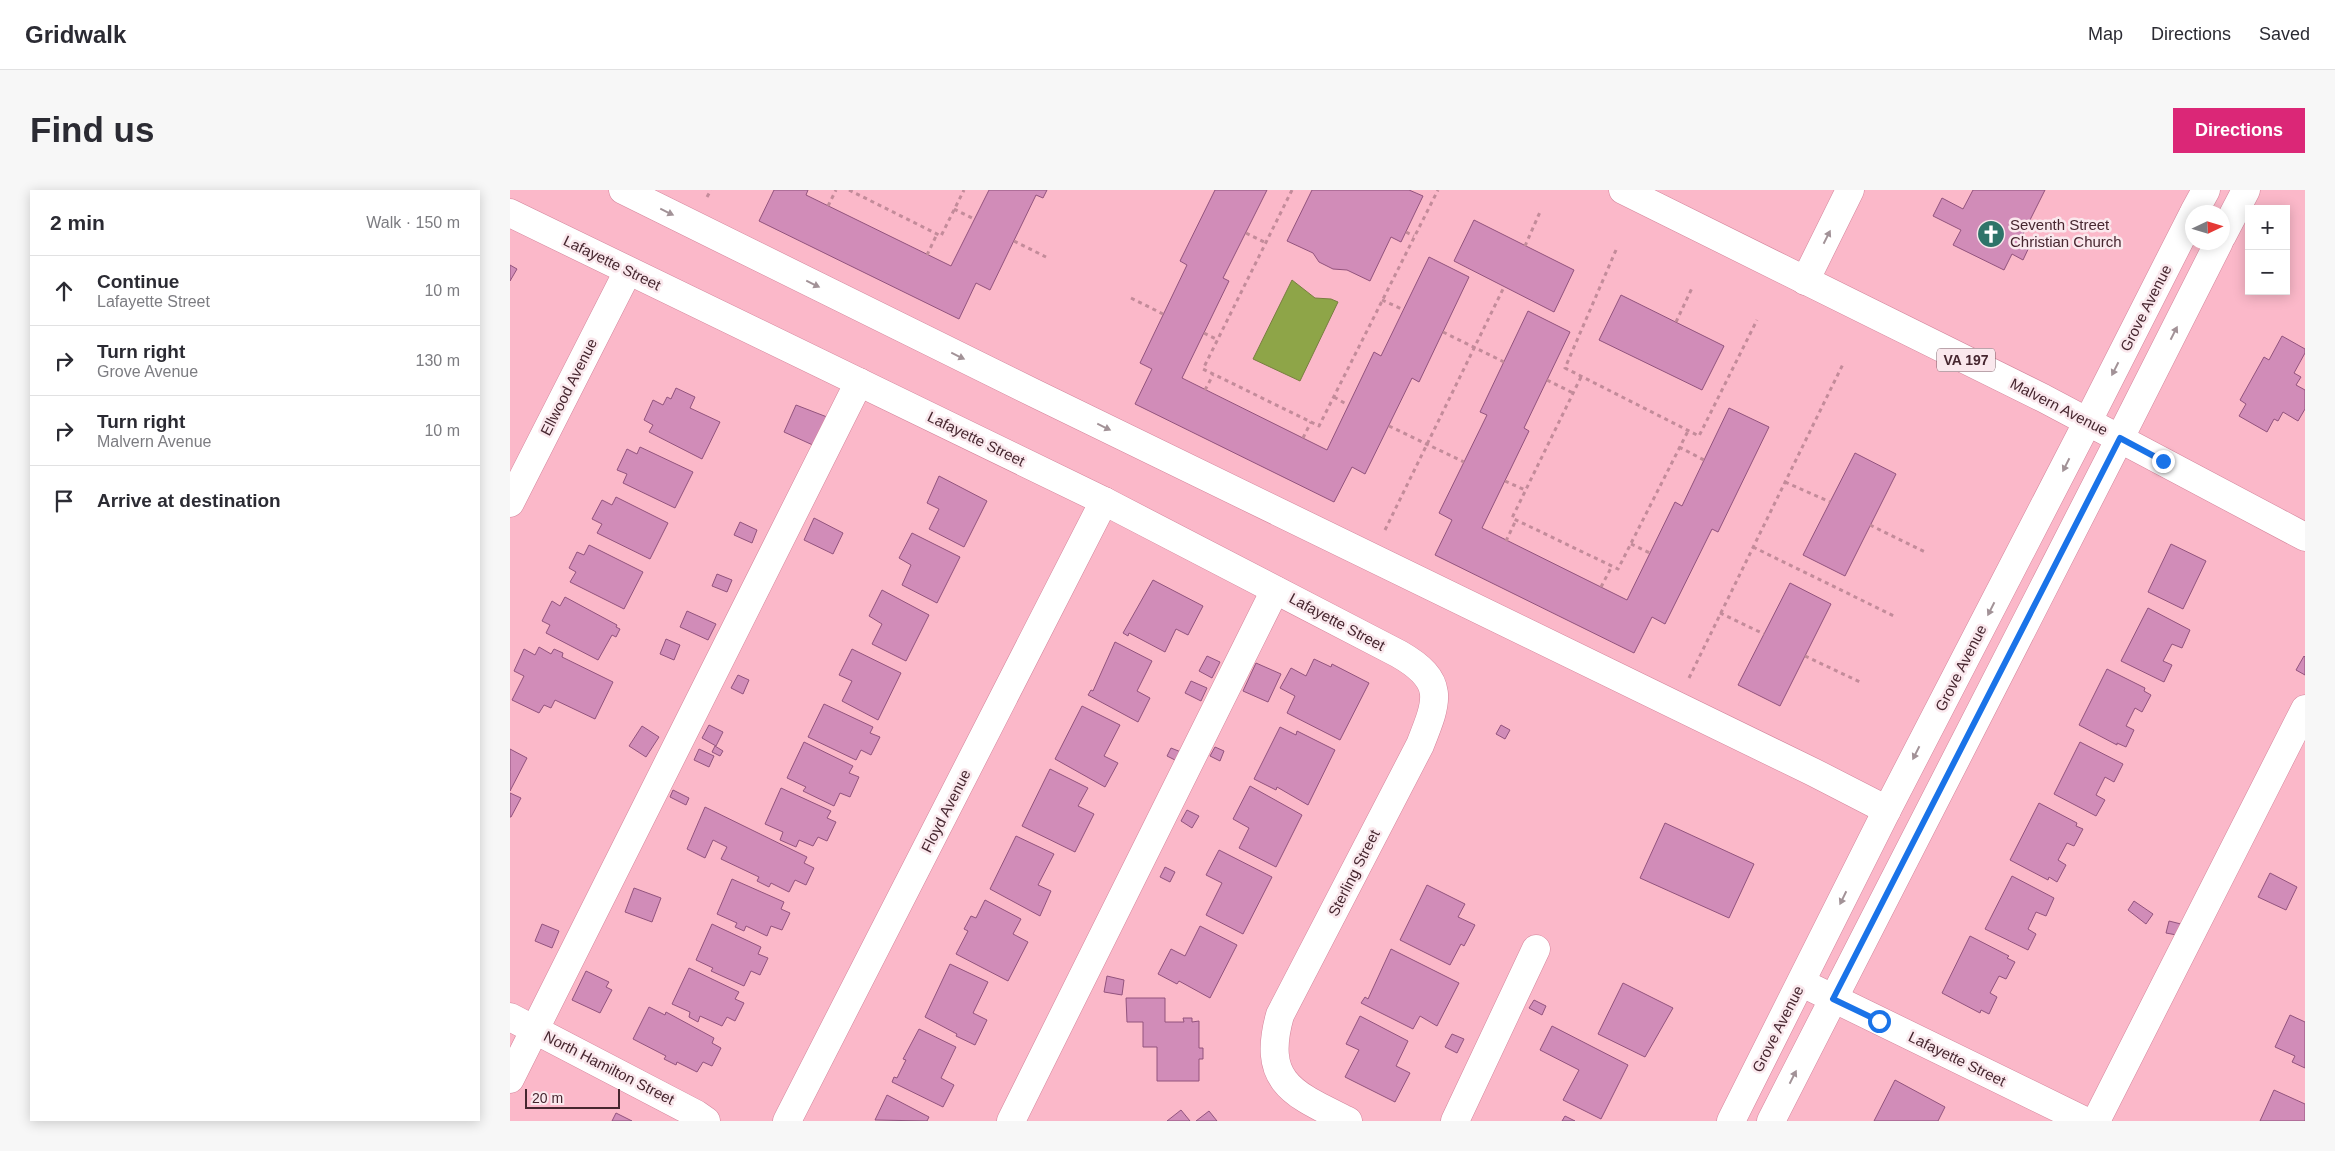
<!DOCTYPE html>
<meta charset="utf-8">
<style>
body{margin:0;font-family:Helvetica,sans-serif;background:#f7f7f7;color:#2b2b33}
.controls{position:absolute;right:15px;top:15px;display:grid;overflow:hidden;border-radius:0px;box-shadow:0 2px 12px #0003}
.controls button{width:45px;height:45px;display:grid;place-items:center;padding:0;border:0;border-bottom:1px solid #e1e1e2;background:#fff;color:#2b2b33;font:25px sans-serif}
.compass{position:absolute;left:1675px;top:15px;width:45px;height:45px;border-radius:50%;background:#fff;box-shadow:0 2px 12px #0003;rotate:86deg}
.scale{position:absolute;left:15px;bottom:12px;width:95px;box-sizing:border-box;padding-left:5px;border:2px solid #46262f;border-top:0;font-size:14px;line-height:18px;white-space:nowrap;color:#46262f;-webkit-text-stroke:4px #fae8ed;paint-order:stroke}
.stop{position:absolute;width:15px;height:15px;margin:-11px;border:4px solid #1a73e8;border-radius:50%;background:#fff}
.stop.end{background:#1a73e8;border-color:#fff;box-shadow:0 1px 5px #0008}
.list{margin:0;padding:0;list-style:none}
h2{display:flex;justify-content:space-between;align-items:center;height:65px;margin:0;padding:0 20px;font-size:21px}
h2 small{font-size:16px;font-weight:400;color:#7c7c81}
.list li{display:grid;grid-template-columns:32px 1fr auto;gap:15px;align-items:center;box-sizing:border-box;height:70px;padding:0 20px;border-top:1px solid #e1e1e2}
.list b{display:block;font-size:19px;white-space:nowrap}
.list p{margin:0;font-size:16px;white-space:nowrap;color:#7c7c81}
.list em{font-size:16px;font-style:normal;color:#7c7c81}
.icon{flex:none;width:28px;height:28px;fill:none;stroke:currentColor;stroke-width:2;stroke-linecap:round;stroke-linejoin:round}
.map{position:relative;flex:none;width:1795px;height:931px;overflow:hidden;border-radius:0px}
header{display:flex;align-items:center;gap:30px;box-sizing:border-box;height:70px;padding:0 25px;background:#fff;border-bottom:1px solid #e1e1e2}
header strong{font-size:24px}
nav{display:flex;gap:28px;margin-inline-start:auto;font-size:18px}
.intro{display:flex;align-items:center;justify-content:space-between;box-sizing:border-box;height:120px;padding:0 30px}
h1{margin:0;font-size:35px}
.button{padding:12px 22px;border-radius:0px;background:#db2777;color:#fff;font-size:18px;font-weight:700}
main{display:flex;gap:30px;padding:0 30px}
aside{flex:1;background:#fff;border-radius:0px;box-shadow:0 2px 12px #0003}
.map>svg:first-child{display:block}
.water{fill:#8ea548;stroke:#787f40}
.building{fill:#d18cb8;stroke:#92537d}
.lines{fill:none;stroke-linecap:round;stroke-linejoin:round}
.minor-casing{stroke:#d3849b;stroke-width:29}
.major-casing{stroke:#d3849b;stroke-width:29}
.path{stroke:#c38b9a;stroke-width:3;stroke-dasharray:4 4;stroke-linecap:butt}
.minor{stroke:#fff;stroke-width:28}
.major{stroke:#fff;stroke-width:28}
.oneway{fill:#a29297}
.route{stroke:#1a73e8;stroke-width:6}
.labels{text-anchor:middle;stroke-width:5;stroke-linejoin:round;paint-order:stroke}
.shield{fill:#fae8ed;stroke:#7c6068;stroke-width:1}
.shield-label{font-size:14px;font-weight:bold;fill:#46262f}
.poi-label{font-size:15px;fill:#46262f;stroke:#fae8ed;text-anchor:start}
.street-label{font-size:15px;fill:#46262f;stroke:#fae8ed}
</style>
<header>
<strong>Gridwalk</strong>
<nav><a>Map</a><a>Directions</a><a>Saved</a></nav>
</header>
<div class="intro"><h1>Find us</h1><a class="button">Directions</a></div>
<main>
<aside>
<h2>2 min<small>Walk · 150 m</small></h2>
<ul class="list">
<li><svg class="icon" aria-label="ahead" viewBox="0 0 24 24"><path d="M12 20V5M6 11l6-6 6 6"/></svg><div><b>Continue</b><p>Lafayette Street</p></div><em>10 m</em></li>
<li><svg class="icon" aria-label="right" viewBox="0 0 24 24"><path d="M7 20v-9h11M14 6l5 5-5 5"/></svg><div><b>Turn right</b><p>Grove Avenue</p></div><em>130 m</em></li>
<li><svg class="icon" aria-label="right" viewBox="0 0 24 24"><path d="M7 20v-9h11M14 6l5 5-5 5"/></svg><div><b>Turn right</b><p>Malvern Avenue</p></div><em>10 m</em></li>
<li><svg class="icon" aria-label="arrive" viewBox="0 0 24 24"><path d="M6 21V4h12l-3 4 3 4H6"/></svg><div><b>Arrive at destination</b></div></li>
</ul>
</aside>
<div class="map">
<svg width="1795" height="931" viewBox="0 0 1795 931">
<rect width="100%" height="100%" fill="#fbb8c9"/>
<polygon class="water" points="782,90 805,108 821,109 828,112 790,191 743,169"/>
<g class="building">
<polygon points="264,0 298,0 296,5 441,76 479,0 537,0 533,8 526,5 480,100 466,93 449,129 249,31"/>
<polygon points="705,0 757,0 713,88 719,91 672,188 817,260 864,162 871,166 919,67 959,87 909,192 902,188 855,284 842,277 824,312 625,214 642,179 630,173 677,75 670,71"/>
<polygon points="802,0 899,0 913,6 891,52 881,47 860,91 837,80 823,79 809,72 803,63 777,51"/>
<polygon points="1463,0 1535,0 1511,48 1521,53 1513,70 1502,64 1494,80 1443,55 1451,40 1423,26 1432,8 1453,19"/>
<polygon points="964,30 1064,80 1044,122 944,71"/>
<polygon points="0,75 7,79 0,91"/>
<polygon points="1111,105 1214,156 1192,200 1089,150"/>
<polygon points="1018,121 1060,142 1014,238 1019,241 972,338 1117,410 1165,312 1172,316 1219,218 1259,237 1208,342 1202,339 1155,434 1142,427 1124,463 925,365 942,330 929,323 977,225 970,222"/>
<polygon points="1772,146 1795,159 1795,163 1784,183 1791,187 1786,195 1795,200 1795,219 1788,231 1773,222 1768,231 1764,229 1757,242 1729,226 1736,214 1730,210 1754,167 1759,170"/>
<polygon points="166,198 185,207 180,218 210,232 192,269 139,242 143,235 134,230 143,210 153,215 157,207 161,209"/>
<polygon points="286,215 317,227 305,256 274,242"/>
<polygon points="130,257 183,282 165,318 113,293 117,284 107,280 117,259 127,264"/>
<polygon points="1345,263 1386,284 1335,386 1293,365"/>
<polygon points="429,286 477,311 454,357 419,339 429,319 417,313"/>
<polygon points="106,307 158,333 140,369 87,343 92,334 82,329 92,310 102,315"/>
<polygon points="304,328 333,343 323,364 294,350"/>
<polygon points="230,332 247,340 242,353 224,345"/>
<polygon points="402,343 450,367 427,413 392,395 401,375 389,368"/>
<polygon points="1661,354 1696,371 1673,419 1638,402"/>
<polygon points="79,355 133,382 114,419 60,392 66,382 59,378 67,362 74,365"/>
<polygon points="207,384 222,390 217,402 202,396"/>
<polygon points="643,390 693,416 678,445 666,439 655,462 619,443 618,446 613,443"/>
<polygon points="1280,393 1321,414 1270,516 1228,495"/>
<polygon points="372,400 419,425 396,471 362,454 372,434 359,426"/>
<polygon points="55,407 107,435 106,437 110,439 106,447 102,445 88,470 36,443 40,435 32,431 42,411 50,416"/>
<polygon points="1638,418 1680,440 1672,458 1662,454 1653,471 1662,475 1654,492 1611,471"/>
<polygon points="177,421 206,434 198,450 170,437"/>
<polygon points="156,449 170,455 164,470 150,464"/>
<polygon points="605,452 642,471 627,501 640,508 628,532 578,505 581,500 583,501"/>
<polygon points="29,457 41,464 44,459 53,463 52,467 103,492 85,529 45,510 41,518 34,515 29,523 2,510 14,486 4,481 14,459 25,465"/>
<polygon points="342,459 391,483 368,530 332,511 342,491 329,485"/>
<polygon points="697,466 710,472 702,488 689,481"/>
<polygon points="1794,466 1795,467 1795,485 1786,480"/>
<polygon points="804,469 821,477 822,474 859,493 830,550 777,523 785,506 770,498 781,478 796,486"/>
<polygon points="746,473 771,484 758,512 733,501"/>
<polygon points="1597,479 1635,498 1634,501 1641,505 1632,522 1625,518 1616,536 1624,540 1616,557 1607,553 1607,555 1569,535"/>
<polygon points="228,485 239,490 233,504 221,498"/>
<polygon points="681,491 697,498 691,511 675,503"/>
<polygon points="314,514 363,537 360,543 370,547 361,565 351,560 346,570 298,547"/>
<polygon points="572,516 610,535 594,566 608,573 595,597 545,569"/>
<polygon points="199,535 213,542 206,556 192,548"/>
<polygon points="991,535 1000,540 995,549 986,544"/>
<polygon points="132,536 149,547 136,567 119,556"/>
<polygon points="770,537 786,545 787,541 825,560 798,615 767,597 766,600 744,589"/>
<polygon points="294,552 343,576 339,583 349,587 340,607 330,603 324,616 293,601 296,597 277,588"/>
<polygon points="1570,552 1613,574 1604,592 1595,587 1586,605 1595,610 1586,626 1544,604"/>
<polygon points="205,556 213,561 210,566 202,562"/>
<polygon points="705,557 714,561 710,571 700,566"/>
<polygon points="661,558 671,562 667,571 657,566"/>
<polygon points="0,559 17,568 0,601"/>
<polygon points="189,559 204,566 199,577 184,570"/>
<polygon points="540,579 578,598 568,616 584,624 565,662 512,636"/>
<polygon points="740,596 792,625 766,677 729,658 739,638 723,629"/>
<polygon points="271,598 321,621 317,628 326,632 317,651 308,647 303,656 289,650 286,657 270,650 273,642 255,634"/>
<polygon points="163,600 179,608 176,615 160,607"/>
<polygon points="0,603 11,608 1,627 0,627"/>
<polygon points="1529,613 1567,633 1566,636 1573,639 1564,656 1557,653 1548,670 1556,675 1547,692 1539,687 1538,690 1500,670"/>
<polygon points="195,617 297,667 294,673 304,678 296,695 285,690 279,702 261,693 259,697 247,691 249,687 211,669 217,657 203,650 195,668 177,659"/>
<polygon points="677,620 689,626 682,638 671,631"/>
<polygon points="1155,633 1244,674 1219,728 1130,688"/>
<polygon points="506,646 544,664 528,695 541,701 530,726 480,699"/>
<polygon points="709,660 762,687 733,744 696,725 712,693 696,685"/>
<polygon points="655,677 665,682 660,692 650,687"/>
<polygon points="1760,683 1787,697 1776,720 1748,707"/>
<polygon points="1502,686 1544,708 1536,726 1526,722 1518,739 1526,744 1518,760 1475,739"/>
<polygon points="222,689 274,712 271,719 280,723 272,740 261,736 257,746 236,736 234,741 225,737 227,733 207,724"/>
<polygon points="917,695 955,714 948,727 965,735 954,756 951,754 940,775 890,750"/>
<polygon points="124,698 151,708 142,732 115,722"/>
<polygon points="475,710 511,729 503,744 518,752 498,791 446,764 458,741 454,739 461,726 466,728"/>
<polygon points="1624,711 1643,724 1636,734 1618,720"/>
<polygon points="1659,731 1675,735 1672,746 1656,743"/>
<polygon points="32,734 49,741 42,758 25,751"/>
<polygon points="202,734 251,757 248,764 258,768 250,785 241,781 234,796 201,781 203,778 186,770"/>
<polygon points="690,736 727,755 700,808 669,791 667,794 648,784 661,759 675,766"/>
<polygon points="1460,746 1499,766 1497,768 1505,772 1496,789 1489,786 1480,803 1487,807 1479,824 1471,820 1470,823 1432,803"/>
<polygon points="881,759 949,793 927,836 910,826 903,839 851,813 855,807 858,809"/>
<polygon points="440,774 478,792 463,823 477,830 465,855 446,846 447,844 415,827"/>
<polygon points="179,778 229,802 225,809 234,813 225,831 217,827 212,836 190,826 188,832 179,827 180,822 162,814"/>
<polygon points="76,781 99,792 96,797 102,800 90,823 62,810"/>
<polygon points="597,786 614,790 612,805 594,802"/>
<polygon points="1113,793 1163,818 1135,867 1088,844"/>
<polygon points="616,808 655,808 655,832 674,832 673,828 682,828 682,832 689,831 689,858 693,858 693,869 689,869 689,891 647,891 647,857 633,857 633,832 617,832"/>
<polygon points="1024,810 1036,816 1032,825 1019,818"/>
<polygon points="139,817 155,825 156,822 204,848 202,853 211,858 202,876 193,872 187,882 167,872 166,875 154,869 156,866 123,849"/>
<polygon points="1780,825 1795,832 1795,878 1782,872 1785,866 1765,857"/>
<polygon points="850,826 898,851 886,876 900,883 885,912 835,887 849,860 836,854"/>
<polygon points="1042,836 1118,875 1091,929 1053,910 1069,880 1030,860"/>
<polygon points="409,839 446,857 431,888 444,895 433,917 382,892 384,887 387,888 396,870 393,869"/>
<polygon points="942,844 954,849 947,863 935,857"/>
<polygon points="1385,890 1435,917 1428,931 1364,931"/>
<polygon points="1764,900 1795,914 1795,931 1750,931"/>
<polygon points="377,905 419,927 417,931 365,930"/>
<polygon points="671,920 680,931 657,931"/>
<polygon points="699,921 707,931 686,931"/>
<polygon points="106,923 122,931 102,931"/>
<polygon points="1055,926 1065,931 1052,931"/>
</g>
<g class="lines">
<g class="minor-casing">
<g id="minor">
<polyline points="113,0 524,203 1303,582 1377,620"/>
<polyline points="1684,22 1696,0"/>
<path d="M0,23L594,311L889,464C936,491 928,510 910,555L770,825C751,893 784,904 838,931"/>
<polyline points="1712,46 1736,0"/>
<polyline points="1295,91 1340,0"/>
<polyline points="1578,231 1682,26"/>
<polyline points="1610,248 1709,52"/>
<polyline points="0,313 118,81"/>
<polyline points="1292,793 1575,931"/>
<polyline points="0,827 186,924 196,931"/>
<polyline points="0,889 349,192"/>
<polyline points="277,931 594,311"/>
<polyline points="501,931 765,400"/>
<polyline points="945,931 1026,759"/>
<polyline points="1586,931 1795,519"/>
</g>
</g>
<g class="major-casing">
<g id="major">
<polyline points="1113,0 1533,208 1795,347"/>
<polyline points="1221,931 1377,620 1578,231"/>
<polyline points="1261,931 1610,248"/>
</g>
</g>
<g class="path">
<polyline points="339,0 431,46 454,0"/>
<polyline points="782,0 693,179 809,236 928,0"/>
<polyline points="197,7 201,0"/>
<polyline points="318,16 326,0"/>
<polyline points="444,19 464,29"/>
<polyline points="896,42 904,46"/>
<polyline points="736,43 756,53"/>
<polyline points="504,51 536,67"/>
<polyline points="1015,56 1030,22"/>
<polyline points="1106,60 1055,178 1189,246 1247,130"/>
<polyline points="417,65 427,44"/>
<polyline points="621,108 653,124"/>
<polyline points="872,110 894,120"/>
<polyline points="1166,132 1182,98"/>
<polyline points="933,142 994,172"/>
<polyline points="694,143 708,150"/>
<polyline points="1071,187 1002,328 1108,379 1178,241"/>
<polyline points="1037,190 1063,203"/>
<polyline points="695,200 703,185"/>
<polyline points="824,207 838,215"/>
<polyline points="879,236 954,272"/>
<polyline points="793,248 801,232"/>
<polyline points="1169,257 1194,270"/>
<polyline points="995,291 1015,300"/>
<polyline points="1275,292 1320,312"/>
<polyline points="1360,335 1417,363"/>
<polyline points="875,340 994,97"/>
<polyline points="996,351 1006,330"/>
<polyline points="1121,354 1140,363"/>
<polyline points="1243,357 1384,426"/>
<polyline points="1091,397 1102,376"/>
<polyline points="1210,423 1254,444"/>
<polyline points="1295,466 1350,492"/>
<polyline points="1179,488 1334,172"/>
</g>
<use href="#minor" class="minor"/>
<use href="#major" class="major"/>
</g>
<defs><path id="oneway-solid" d="M-6-.8H1V-3.2L6.5 0L1 3.2V.8H-6Z" transform="scale(1.25)"/></defs>
<g class="oneway">
<use href="#oneway-solid" transform="translate(157 22) rotate(26)"/>
<use href="#oneway-solid" transform="translate(1317 47) rotate(-63)"/>
<use href="#oneway-solid" transform="translate(303 94) rotate(26)"/>
<use href="#oneway-solid" transform="translate(1664 143) rotate(-63)"/>
<use href="#oneway-solid" transform="translate(448 166) rotate(26)"/>
<use href="#oneway-solid" transform="translate(1605 179) rotate(117)"/>
<use href="#oneway-solid" transform="translate(594 237) rotate(26)"/>
<use href="#oneway-solid" transform="translate(1556 275) rotate(117)"/>
<use href="#oneway-solid" transform="translate(1481 419) rotate(117)"/>
<use href="#oneway-solid" transform="translate(1406 563) rotate(117)"/>
<use href="#oneway-solid" transform="translate(1333 708) rotate(116)"/>
<use href="#oneway-solid" transform="translate(1283 887) rotate(-63)"/>
</g>
<g class="lines">
<polyline class="route" points="1369,831 1323,809 1610,248 1653,271"/>
</g>
<defs>
<g id="church-disc" transform="scale(1.4375)"><circle r="9.5" fill="#2e7469" stroke="#fae8ed"/><path d="M-1.2-6h2.4v3.5h3.3v2.4h-3.3V6h-2.4V-.1h-3.3v-2.4h3.3Z" fill="#fff"/></g>
</defs>
<g fill-rule="evenodd">
<use href="#church-disc" x="1481" y="44"/>
</g>
<g class="labels">
<rect class="shield" x="1427" y="158.5" width="58" height="23" rx="4"/>
<g class="shield-label">
<text x="1456" y="175">VA 197</text>
</g>
<g class="poi-label">
<text x="1500" y="40">Seventh Street<tspan x="1500" dy="17">Christian Church</tspan></text>
</g>
<g class="street-label">
<text transform="translate(102 73) rotate(26)" y="5">Lafayette Street</text>
<text transform="translate(1636 118) rotate(-63)" y="5">Grove Avenue</text>
<text transform="translate(59 197) rotate(-63)" y="5">Ellwood Avenue</text>
<text transform="translate(1549 217) rotate(27)" y="5">Malvern Avenue</text>
<text transform="translate(466 249) rotate(26)" y="5">Lafayette Street</text>
<text transform="translate(827 432) rotate(28)" y="5">Lafayette Street</text>
<text transform="translate(1451 478) rotate(-63)" y="5">Grove Avenue</text>
<text transform="translate(436 621) rotate(-63)" y="5">Floyd Avenue</text>
<text transform="translate(844 683) rotate(-63)" y="5">Sterling Street</text>
<text transform="translate(1268 839) rotate(-63)" y="5">Grove Avenue</text>
<text transform="translate(1447 869) rotate(26)" y="5">Lafayette Street</text>
<text transform="translate(99 878) rotate(27)" y="5">North Hamilton Street</text>
</g>
</g>
</svg>
<div class="controls">
<button>+</button>
<button>−</button>
</div>
<svg class="compass" viewBox="-18 -18 36 36"><path d="M0-13l5 13h-10z" fill="#e53935"/><path d="M0 13l5-13h-10z" fill="#7c7c81"/></svg>
<div class="scale">20 m</div>
<div class="stop" style="left:1369px;top:831px"></div>
<div class="stop end" style="left:1653px;top:271px"></div>
</div>
</main>
